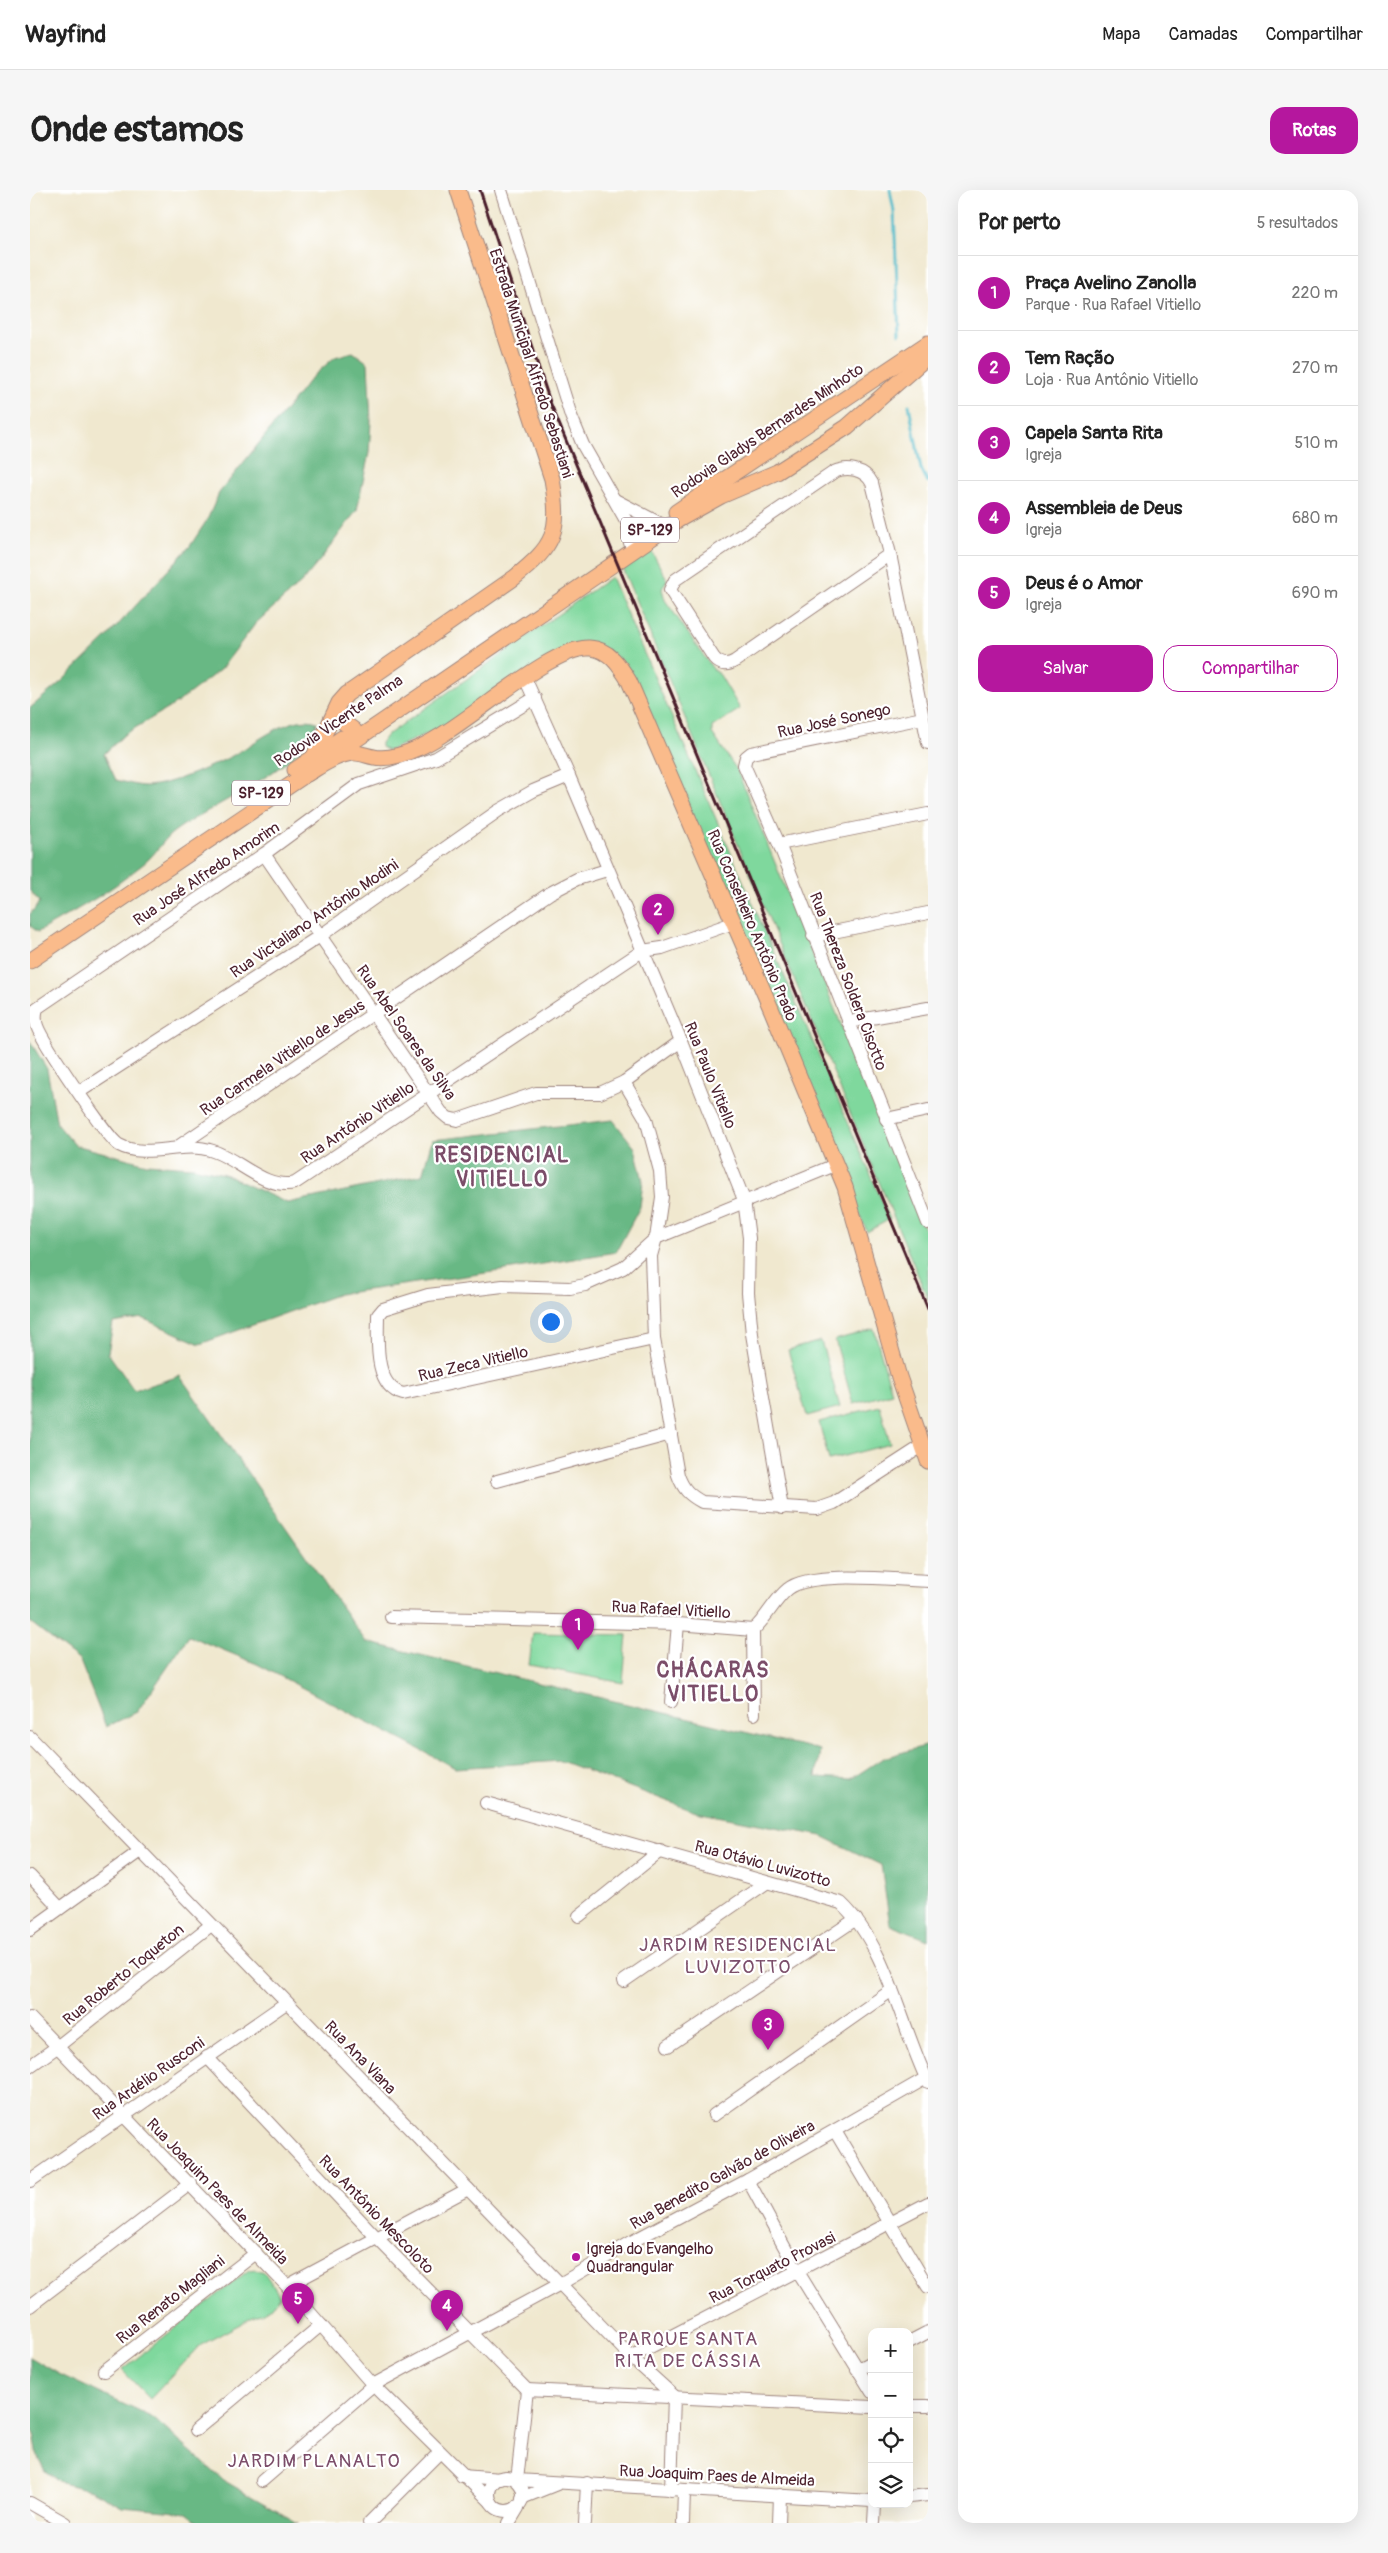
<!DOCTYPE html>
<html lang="pt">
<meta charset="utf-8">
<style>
body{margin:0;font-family:Pangolin,sans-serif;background:#f6f6f6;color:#222}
.controls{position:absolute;right:15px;bottom:15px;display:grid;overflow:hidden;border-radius:10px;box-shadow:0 5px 20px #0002}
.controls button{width:45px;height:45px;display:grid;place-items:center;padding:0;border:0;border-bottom:1px solid #e0e0e0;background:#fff;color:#222;font:25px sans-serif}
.you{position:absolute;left:520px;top:1131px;width:18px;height:18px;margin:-12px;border:4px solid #fff;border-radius:50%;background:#1a73e8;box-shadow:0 0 0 8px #1a73e833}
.badge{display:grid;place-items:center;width:32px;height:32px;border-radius:50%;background:#b5179e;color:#fff;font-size:16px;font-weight:700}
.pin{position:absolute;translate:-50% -41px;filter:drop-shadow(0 1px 2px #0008)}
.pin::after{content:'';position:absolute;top:26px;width:18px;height:15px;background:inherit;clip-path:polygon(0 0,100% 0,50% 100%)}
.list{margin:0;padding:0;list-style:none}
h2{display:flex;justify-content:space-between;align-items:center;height:65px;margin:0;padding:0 20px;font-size:21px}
h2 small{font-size:16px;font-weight:400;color:#767676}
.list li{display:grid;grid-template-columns:32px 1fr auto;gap:15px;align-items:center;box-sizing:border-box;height:75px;padding:0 20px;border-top:1px solid #e0e0e0}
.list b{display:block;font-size:19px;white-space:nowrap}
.list p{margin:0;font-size:16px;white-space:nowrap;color:#767676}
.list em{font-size:16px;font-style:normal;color:#767676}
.actions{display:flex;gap:10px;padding:15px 20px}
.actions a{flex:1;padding:11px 0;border:1px solid #b5179e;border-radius:15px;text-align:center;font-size:18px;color:#b5179e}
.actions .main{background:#b5179e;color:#fff}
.icon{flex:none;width:28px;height:28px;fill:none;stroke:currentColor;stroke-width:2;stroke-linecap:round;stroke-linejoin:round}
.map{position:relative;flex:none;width:898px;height:2333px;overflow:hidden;border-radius:15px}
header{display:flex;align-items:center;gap:30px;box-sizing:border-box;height:70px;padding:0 25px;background:#fff;border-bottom:1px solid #e0e0e0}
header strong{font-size:24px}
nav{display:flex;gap:28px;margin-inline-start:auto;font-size:18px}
.intro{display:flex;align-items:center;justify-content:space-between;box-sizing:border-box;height:120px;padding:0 30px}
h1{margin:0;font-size:35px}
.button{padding:12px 22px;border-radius:15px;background:#b5179e;color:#fff;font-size:18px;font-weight:700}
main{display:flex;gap:30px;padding:0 30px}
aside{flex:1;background:#fff;border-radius:15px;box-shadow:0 5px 20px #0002}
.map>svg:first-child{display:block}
.green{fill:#7fd89d;stroke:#647c64}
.forest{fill:#67b884;stroke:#586c58}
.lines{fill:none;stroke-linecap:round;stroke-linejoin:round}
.stream{stroke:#4db9c8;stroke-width:3}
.minor-casing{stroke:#9d847d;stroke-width:14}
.major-casing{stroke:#9d847d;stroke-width:17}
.minor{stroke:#fff;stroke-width:12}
.major{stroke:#fabb8b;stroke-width:15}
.rail{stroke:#4a1f2b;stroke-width:3}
.poi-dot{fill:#b5179e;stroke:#fff;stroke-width:2}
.labels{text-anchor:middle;stroke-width:4.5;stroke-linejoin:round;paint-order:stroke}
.shield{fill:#fff;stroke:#80626b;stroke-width:1}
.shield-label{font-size:15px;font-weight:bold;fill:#4a1f2b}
.street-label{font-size:16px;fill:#4a1f2b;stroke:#fff}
.poi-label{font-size:16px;fill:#4a1f2b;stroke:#fff;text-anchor:start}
.quarter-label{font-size:19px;letter-spacing:1px;fill:#7b4d69;stroke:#fff}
.district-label{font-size:21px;font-weight:bold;letter-spacing:1px;fill:#7b4d69;stroke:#fff}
</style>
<header>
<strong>Wayfind</strong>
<nav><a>Mapa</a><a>Camadas</a><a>Compartilhar</a></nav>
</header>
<div class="intro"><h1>Onde estamos</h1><a class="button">Rotas</a></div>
<main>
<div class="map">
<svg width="898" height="2333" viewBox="0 0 898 2333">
<rect width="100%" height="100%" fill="#fff"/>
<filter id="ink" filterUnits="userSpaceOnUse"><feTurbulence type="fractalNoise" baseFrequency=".02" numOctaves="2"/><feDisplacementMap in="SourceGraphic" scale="10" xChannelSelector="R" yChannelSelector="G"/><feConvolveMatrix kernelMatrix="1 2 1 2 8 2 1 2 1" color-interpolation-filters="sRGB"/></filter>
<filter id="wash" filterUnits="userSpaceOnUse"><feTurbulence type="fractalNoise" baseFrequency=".0096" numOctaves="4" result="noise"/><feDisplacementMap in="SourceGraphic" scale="20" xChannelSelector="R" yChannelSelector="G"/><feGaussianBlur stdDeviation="1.12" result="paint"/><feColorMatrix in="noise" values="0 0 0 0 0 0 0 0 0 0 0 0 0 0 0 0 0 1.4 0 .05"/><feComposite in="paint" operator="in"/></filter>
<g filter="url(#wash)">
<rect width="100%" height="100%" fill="#f0e8cf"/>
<g class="green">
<polygon points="619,356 637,390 632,399 635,410 683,479 690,485 710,519 682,537 682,543 707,580 898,1047 898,1109 591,375"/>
<polygon points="581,387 860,1029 837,1042 598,478 561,452 410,538 358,561 351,557 351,553 356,546"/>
<polygon points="844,1139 862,1203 823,1214 805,1150"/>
<polygon points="791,1151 810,1217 777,1226 758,1160"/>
<polygon points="850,1216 860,1254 799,1270 789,1232"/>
<polygon points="503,1443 597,1445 593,1493 499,1475"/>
<polygon points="226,2079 234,2082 250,2106 242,2117 171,2155 120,2209 92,2180 219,2080"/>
</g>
<g class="forest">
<path d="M323,162L338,173L341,232L339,263L327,320L291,369L272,392L226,433L191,479L147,513L95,544L74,564L86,590C95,592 107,596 116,596C141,595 177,578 200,567C222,556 261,522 287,532C282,573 177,617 145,641C135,648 128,660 119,669C113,675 105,680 98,686C70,708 38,724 8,742L0,736V724L10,712L0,701V518L32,491L77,447L160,356L177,330L189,303L282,187L305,167Z"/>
<polygon points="0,851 17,879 27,934 45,955 117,974 163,977 194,984 257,1013 392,985 402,950 583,930 605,958 613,991 610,1017 586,1062 470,1081 309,1104 170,1154 112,1128 83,1133 78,1163 104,1200 150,1186 336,1452 790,1560 786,1587 821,1589 853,1568 898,1555 898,1750 860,1735 851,1675 792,1646 666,1622 531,1571 425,1578 227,1474 159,1446 107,1522 76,1537 50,1471 0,1432"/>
<polygon points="0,2167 29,2184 123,2228 193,2290 268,2333 170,2333 157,2323 92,2317 61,2300 31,2293 15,2281 8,2267 4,2244 0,2239"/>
</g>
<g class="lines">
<g class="stream">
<polyline points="860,0 864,21 869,145"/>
<polyline points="879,215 891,279 898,292"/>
</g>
</g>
</g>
<g filter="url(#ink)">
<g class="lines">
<g class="minor-casing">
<g id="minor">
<polyline points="471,0 541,226 553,255 598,334 600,353"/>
<polyline points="585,310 631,334"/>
<path d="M860,364L705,471C697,476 690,475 684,468L640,400L645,390L804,282C817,276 835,279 842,293L860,364L898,553"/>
<polyline points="495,488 539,586 651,851 714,1010 719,1048 718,1103 722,1144 752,1318"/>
<path d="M505,508L406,568L329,594L234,664L7,818C5,825 5,830 7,836C12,851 78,949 89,955C117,970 152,950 183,961C210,970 235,1000 265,993L612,761L632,758L703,733"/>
<polyline points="893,528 721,563 716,567 714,575 749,654 898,1033"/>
<polyline points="749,654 898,624"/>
<polyline points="234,664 411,922 418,928 427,930 506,903 570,903 594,892 651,851"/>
<polyline points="783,746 898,723"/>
<polyline points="818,832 898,818"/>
<path d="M594,892L616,929L630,981L632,1007L626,1048L621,1066L624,1149L648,1285C653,1299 659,1305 672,1312L787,1319L804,1313L892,1256"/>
<polyline points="49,902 290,746 468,621 503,601 539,586"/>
<polyline points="856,929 898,920"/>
<polyline points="149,956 520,703 547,689 577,680"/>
<path d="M624,1149L373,1204C343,1196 348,1149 348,1125L353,1119L398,1105L473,1096L540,1098L555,1095L593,1078L626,1048L805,975"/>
<polyline points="467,1291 641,1244"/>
<path d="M361,1427L648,1434L723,1440C737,1428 744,1410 758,1399C780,1380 867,1390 898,1391"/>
<polyline points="723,1440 724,1524"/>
<polyline points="641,1512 648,1434"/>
<polyline points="0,1547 601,2167 644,2206 641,2300"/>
<path d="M456,1613L811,1713C857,1756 871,1837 898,1892"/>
<polyline points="0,1686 30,1718"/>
<polyline points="549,1726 630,1661"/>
<polyline points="0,1740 110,1661"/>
<polyline points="594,1791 736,1693"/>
<polyline points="0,1828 257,2096 343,2195 461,2312"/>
<polyline points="638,1856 826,1729"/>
<polyline points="177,1867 347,2048 497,2200"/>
<polyline points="0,1876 27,1857 181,1735"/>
<polyline points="684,1925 862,1800"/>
<polyline points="805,1941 898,2097"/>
<polyline points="718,1990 768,2082 842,2202"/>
<polyline points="0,1991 256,1813"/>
<polyline points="257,2096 438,1999"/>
<polyline points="0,2116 161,1993"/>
<polyline points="879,2152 898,2142"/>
<polyline points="601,2167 898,2013"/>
<polyline points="827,2180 842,2172"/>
<polyline points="74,2181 226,2063"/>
<polyline points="497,2200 487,2290 842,2311"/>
<polyline points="497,2200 842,2217"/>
<polyline points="879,2216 898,2216"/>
<polyline points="166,2240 291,2135"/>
<polyline points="432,2286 471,2289"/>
<circle cx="476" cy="2304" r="17"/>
<polyline points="232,2291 343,2195 530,2094 605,2050 718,1990 898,1887"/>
<polyline points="879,2307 898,2305"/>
<polyline points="492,2308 527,2294"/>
<polyline points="0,2313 35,2333"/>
<polyline points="339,2333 410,2262"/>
<polyline points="479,2333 488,2318"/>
<polyline points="555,2333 557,2293"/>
<polyline points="653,2333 654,2301"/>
<polyline points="749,2333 750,2305"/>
<polyline points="844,2333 845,2314"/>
</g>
</g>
<g class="major-casing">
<g id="major">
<polyline points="646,322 898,153"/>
<polyline points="306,521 313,532 324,540"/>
<polyline points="305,564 648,330 691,306 747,282 817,237 898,166"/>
<path d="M284,566L309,513L317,504L484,388C525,355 531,342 522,289L428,0"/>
<polyline points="265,580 312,548"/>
<path d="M277,584C291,576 306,565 322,563C329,562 337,566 344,567C359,570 375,564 388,558C432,540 520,455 560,458C579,459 590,476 599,491L742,821L815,997L869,1187L898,1271"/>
<polyline points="0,771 284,579"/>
</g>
</g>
<use href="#minor" class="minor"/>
<use href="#major" class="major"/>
<polyline class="rail" points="450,0 520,212 898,1119"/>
</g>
</g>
<circle class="poi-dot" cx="546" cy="2067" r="5"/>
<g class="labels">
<g class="shield">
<rect x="591" y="327.5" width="58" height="25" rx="4"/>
<rect x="202" y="590.5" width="58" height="25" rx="4"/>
</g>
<g class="shield-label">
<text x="620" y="345">SP-129</text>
<text x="231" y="608">SP-129</text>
</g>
<g class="street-label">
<text transform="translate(502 173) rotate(72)" y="6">Estrada Municipal Alfredo Sebastiani</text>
<text transform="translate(737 240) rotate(-34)" y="6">Rodovia Gladys Bernardes Minhoto</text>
<text transform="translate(308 530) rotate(-34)" y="6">Rodovia Vicente Palma</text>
<text transform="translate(804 530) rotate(-12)" y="6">Rua José Sonego</text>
<text transform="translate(176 683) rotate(-34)" y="6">Rua José Alfredo Amorim</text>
<text transform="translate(284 728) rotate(-34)" y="6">Rua Victaliano Antônio Modini</text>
<text transform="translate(723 735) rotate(67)" y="6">Rua Conselheiro Antônio Prado</text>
<text transform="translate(819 791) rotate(69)" y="6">Rua Thereza Soldera Cisotto</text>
<text transform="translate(377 842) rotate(55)" y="6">Rua Abel Soares da Silva</text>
<text transform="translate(252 867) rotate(-34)" y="6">Rua Carmela Vitiello de Jesus</text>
<text transform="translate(681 885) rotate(68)" y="6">Rua Paulo Vitiello</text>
<text transform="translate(327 932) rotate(-34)" y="6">Rua Antônio Vitiello</text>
<text transform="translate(443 1173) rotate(-13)" y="6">Rua Zeca Vitiello</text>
<text transform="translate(641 1419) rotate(3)" y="6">Rua Rafael Vitiello</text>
<text transform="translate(733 1673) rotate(15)" y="6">Rua Otávio Luvizotto</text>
<text transform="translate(93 1784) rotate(-39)" y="6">Rua Roberto Toqueton</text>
<text transform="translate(331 1867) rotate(46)" y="6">Rua Ana Viana</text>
<text transform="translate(118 1888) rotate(-35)" y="6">Rua Ardélio Rusconi</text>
<text transform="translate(692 1984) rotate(-29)" y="6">Rua Benedito Galvão de Oliveira</text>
<text transform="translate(188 2001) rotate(46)" y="6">Rua Joaquim Paes de Almeida</text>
<text transform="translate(347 2024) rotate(46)" y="6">Rua Antônio Mescoloto</text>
<text transform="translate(742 2077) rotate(-27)" y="6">Rua Torquato Provasi</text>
<text transform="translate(140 2109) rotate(-38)" y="6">Rua Renato Magliani</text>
<text transform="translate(687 2285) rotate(3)" y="6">Rua Joaquim Paes de Almeida</text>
</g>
<g class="poi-label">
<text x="556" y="2064">Igreja do Evangelho<tspan x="556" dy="18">Quadrangular</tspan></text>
</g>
<g class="quarter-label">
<text x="708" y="1761">JARDIM RESIDENCIAL<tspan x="708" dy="22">LUVIZOTTO</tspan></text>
<text x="658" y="2155">PARQUE SANTA<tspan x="658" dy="22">RITA DE CÁSSIA</tspan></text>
<text x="284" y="2277">JARDIM PLANALTO</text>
</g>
<g class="district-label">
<text x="472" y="972">RESIDENCIAL<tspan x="472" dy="24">VITIELLO</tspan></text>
<text x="683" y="1487">CHÁCARAS<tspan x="683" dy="24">VITIELLO</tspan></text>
</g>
</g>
</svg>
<div class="controls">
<button>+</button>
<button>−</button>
<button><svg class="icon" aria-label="locate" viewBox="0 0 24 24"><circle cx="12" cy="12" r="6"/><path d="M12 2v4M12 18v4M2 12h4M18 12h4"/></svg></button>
<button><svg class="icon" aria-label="layers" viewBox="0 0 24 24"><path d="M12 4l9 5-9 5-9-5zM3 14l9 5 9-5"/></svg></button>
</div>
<div class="you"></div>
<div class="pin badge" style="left:548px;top:1460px">1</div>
<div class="pin badge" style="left:628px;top:745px">2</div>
<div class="pin badge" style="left:738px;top:1860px">3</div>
<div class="pin badge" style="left:417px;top:2141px">4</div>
<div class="pin badge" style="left:268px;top:2134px">5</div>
</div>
<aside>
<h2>Por perto<small>5 resultados</small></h2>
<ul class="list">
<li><span class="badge">1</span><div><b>Praça Avelino Zanolla</b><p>Parque · Rua Rafael Vitiello</p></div><em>220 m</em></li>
<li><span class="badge">2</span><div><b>Tem Ração</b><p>Loja · Rua Antônio Vitiello</p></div><em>270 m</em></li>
<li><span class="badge">3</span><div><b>Capela Santa Rita</b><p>Igreja</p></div><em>510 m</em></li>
<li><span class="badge">4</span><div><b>Assembleia de Deus</b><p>Igreja</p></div><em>680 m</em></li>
<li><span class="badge">5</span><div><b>Deus é o Amor</b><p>Igreja</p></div><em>690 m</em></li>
</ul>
<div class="actions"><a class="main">Salvar</a><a>Compartilhar</a></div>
</aside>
</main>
